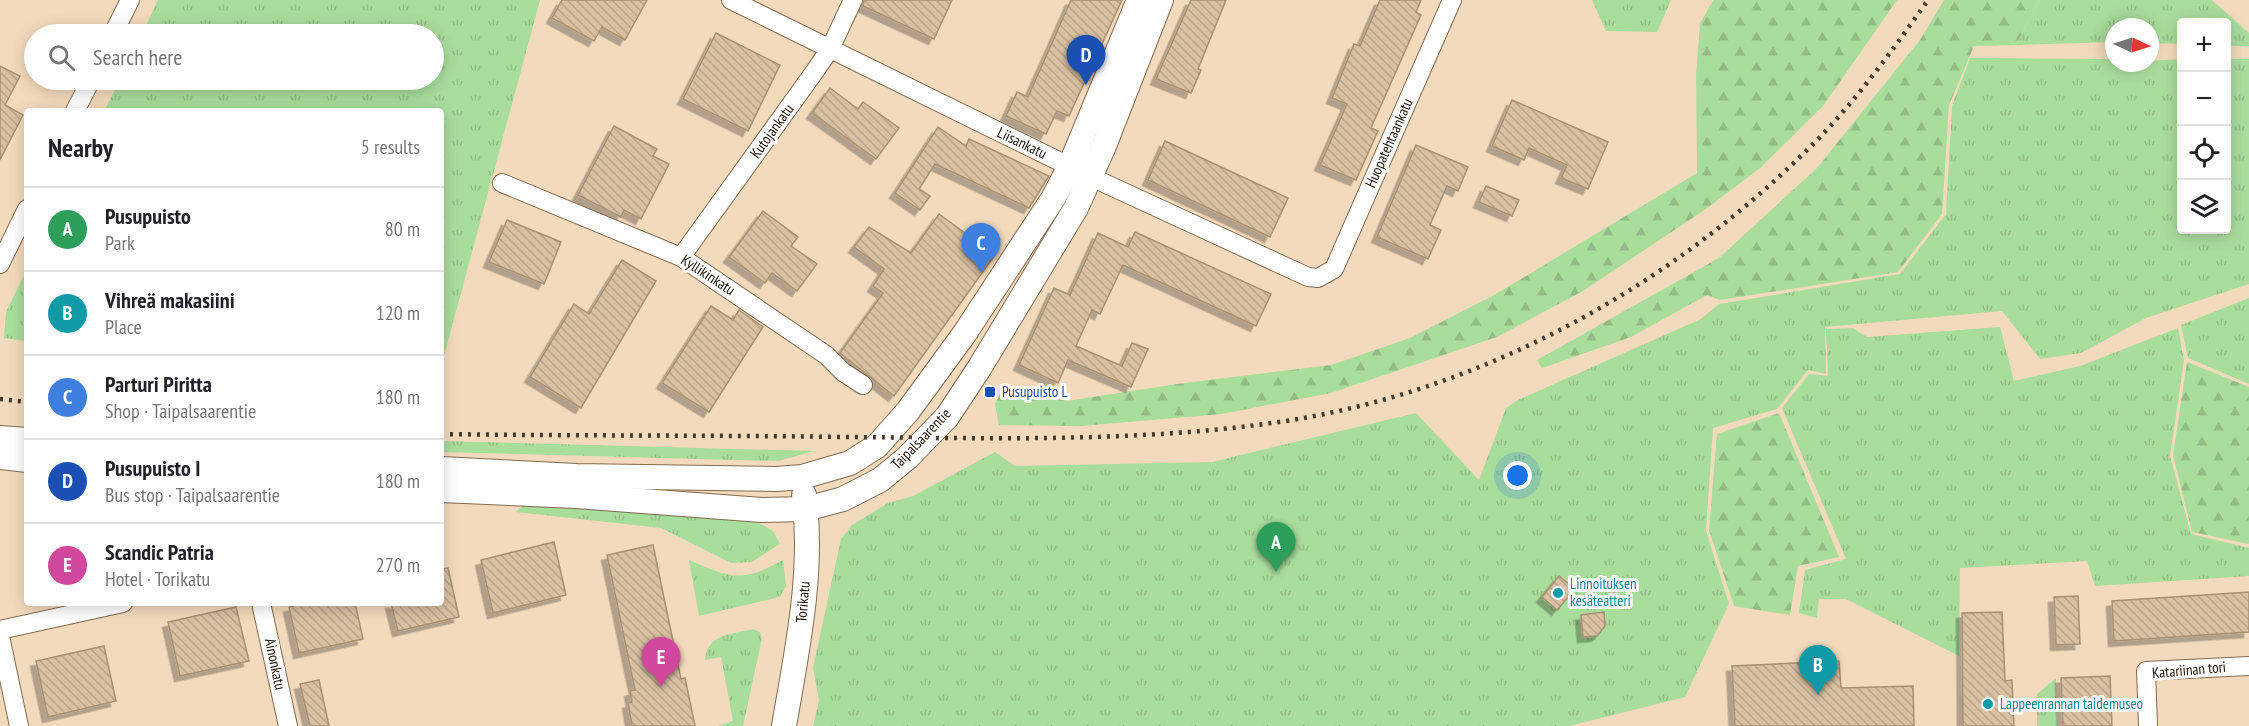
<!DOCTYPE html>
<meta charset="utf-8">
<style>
body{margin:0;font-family:"PT Sans Narrow",sans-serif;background:#f2f2f2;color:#202124}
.controls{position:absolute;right:18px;top:18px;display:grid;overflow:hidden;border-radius:6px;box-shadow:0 3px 15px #0003}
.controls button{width:54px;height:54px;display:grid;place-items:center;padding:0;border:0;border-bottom:2px solid #e0e0e0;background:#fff;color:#202124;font:30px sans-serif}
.compass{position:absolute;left:2105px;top:18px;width:54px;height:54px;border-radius:50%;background:#fff;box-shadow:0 3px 15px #0003;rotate:94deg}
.you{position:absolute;left:1518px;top:476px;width:21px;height:21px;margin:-15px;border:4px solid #fff;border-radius:50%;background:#1a73e8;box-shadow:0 0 0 9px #1a73e833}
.badge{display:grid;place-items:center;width:39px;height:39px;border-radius:50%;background:#b45309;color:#fff;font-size:20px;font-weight:700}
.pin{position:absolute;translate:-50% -50px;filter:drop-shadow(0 2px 3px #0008)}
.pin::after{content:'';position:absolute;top:32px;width:21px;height:18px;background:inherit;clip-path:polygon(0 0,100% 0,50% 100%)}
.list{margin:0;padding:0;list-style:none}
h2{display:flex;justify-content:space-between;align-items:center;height:78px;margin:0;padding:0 24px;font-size:26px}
h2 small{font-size:20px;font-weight:400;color:#757577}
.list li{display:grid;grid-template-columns:39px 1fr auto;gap:18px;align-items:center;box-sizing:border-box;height:84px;padding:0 24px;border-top:2px solid #e0e0e0}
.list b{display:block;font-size:22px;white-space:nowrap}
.list p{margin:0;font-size:20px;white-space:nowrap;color:#757577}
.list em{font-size:20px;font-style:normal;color:#757577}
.icon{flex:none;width:33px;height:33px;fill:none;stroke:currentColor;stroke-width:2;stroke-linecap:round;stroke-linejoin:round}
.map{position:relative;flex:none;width:2249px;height:726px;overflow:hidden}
.search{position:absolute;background:#fff;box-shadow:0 3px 15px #0003;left:24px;top:24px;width:420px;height:66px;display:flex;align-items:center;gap:15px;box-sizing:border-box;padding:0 21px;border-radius:33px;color:#757577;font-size:22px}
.panel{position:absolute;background:#fff;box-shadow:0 3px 15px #0003;left:24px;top:108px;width:420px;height:498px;border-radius:6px}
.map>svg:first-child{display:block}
.grass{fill:url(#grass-tufts)}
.forest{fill:url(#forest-firs)}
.building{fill:url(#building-back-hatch);stroke:#a89073;stroke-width:1.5;filter:url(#shadow)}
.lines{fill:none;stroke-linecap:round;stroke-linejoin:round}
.street-casing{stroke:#826a4f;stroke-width:20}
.secondary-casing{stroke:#826a4f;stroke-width:26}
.street{stroke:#fff;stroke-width:18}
.secondary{stroke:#fff;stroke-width:24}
.rail{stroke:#453a2b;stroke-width:4.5;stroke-dasharray:3 6;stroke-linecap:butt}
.transit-dot{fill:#1a4fb4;stroke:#fff;stroke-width:2}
.culture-dot{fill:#0f9aa8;stroke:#fff;stroke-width:2}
.labels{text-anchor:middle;stroke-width:6;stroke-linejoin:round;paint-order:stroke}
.street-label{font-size:15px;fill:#191106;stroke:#fff}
.transit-label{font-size:15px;fill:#164399;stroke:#fff;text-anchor:start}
.culture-label{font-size:15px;fill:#0d838f;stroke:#fff;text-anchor:start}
</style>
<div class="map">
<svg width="2249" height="726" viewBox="0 0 2249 726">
<defs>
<pattern id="grass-tufts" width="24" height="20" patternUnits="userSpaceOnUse" patternTransform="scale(1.5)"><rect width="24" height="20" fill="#a9dd9c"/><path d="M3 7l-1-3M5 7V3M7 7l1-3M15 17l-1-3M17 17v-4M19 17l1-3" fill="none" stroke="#91bd85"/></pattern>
<pattern id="forest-firs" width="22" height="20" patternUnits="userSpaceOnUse" patternTransform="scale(1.5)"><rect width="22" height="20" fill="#a9dd9c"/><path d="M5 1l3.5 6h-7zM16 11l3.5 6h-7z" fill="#91bd85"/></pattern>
<pattern id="building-back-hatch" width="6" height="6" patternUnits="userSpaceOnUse" patternTransform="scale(1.5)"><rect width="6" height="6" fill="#d9c0a2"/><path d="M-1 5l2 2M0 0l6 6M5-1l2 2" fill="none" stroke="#baa48a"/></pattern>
<filter id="shadow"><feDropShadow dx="-5.5" dy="5.5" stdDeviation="0" flood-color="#0004"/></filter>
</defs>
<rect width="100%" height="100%" fill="#f4dabc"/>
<g class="grass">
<polygon points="158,0 540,0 441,367 441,111 104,111 120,80 434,80 434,34 142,34"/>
<polygon points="1592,0 1671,0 1657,32 1606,31"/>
<polygon points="2039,0 2212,0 2249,33 2249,46 2227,46 2226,22 2182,22 2181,44 2150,43 2150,27 2114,27 2114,42 2016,45"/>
<polygon points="1970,58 2114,59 2114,63 2181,59 2182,230 2226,230 2227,59 2249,59 2249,284 2146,318 2081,353 2040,359 2002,311 1825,327 1826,374 1808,370 1777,409 1713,428 1706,531 1729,604 1685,697 1569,726 813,726 819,700 813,668 841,539 852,525 888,503 913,496 995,452 1015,466 1212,462 1416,413 1479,480 1506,408 1518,400 1701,319 1719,304 1900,274 1946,214 1952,106"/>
<polygon points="27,269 27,341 4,338 6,312"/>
<polygon points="2249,298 2249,384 2188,358 2181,325"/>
<polygon points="2000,327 2014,381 2080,366 2178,328 2184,360 2170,456 2191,534 2249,548 2249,576 2095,586 2087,561 1960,568 1959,656 1846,599 1819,599 1817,618 1799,613 1805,570 1846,559 1782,408 1809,374 1828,376 1826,329 1853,328 1867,337"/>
<polygon points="441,441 814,451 778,461 441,452"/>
<polygon points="529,499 751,518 773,531 780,544 752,562 731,563 661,528 516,512"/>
<path d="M689,560C731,578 741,583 783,560L786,586L780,597L699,616Z"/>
<path d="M753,629L760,632L762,638L743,726H718L733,721L721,657L705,660C706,634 733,634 753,629Z"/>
<polygon points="2056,678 2057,726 2037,726 2037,694"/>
</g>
<g class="forest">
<polygon points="1713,0 1897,0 1823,106 1759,169 1706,209 1583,291 1497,337 1331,393 1222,414 1081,426 999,425 995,404 1003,388 1067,401 1177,384 1331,365 1410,338 1496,294 1697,173 1696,75 1700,24"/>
<polygon points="1944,0 2039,0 2016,45 1974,46 1949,105 1942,214 1898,272 1720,300 1707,295 1631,337 1542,368 1537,360 1719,258 1817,168 1920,40"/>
<polygon points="2187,362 2249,387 2249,544 2192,532 2173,455"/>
<polygon points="1779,413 1839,557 1798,566 1790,615 1734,606 1709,530 1717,434"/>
</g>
<g class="building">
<polygon points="562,0 647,0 625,40 602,27 594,41 552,18"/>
<polygon points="864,0 952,0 934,39 863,6"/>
<polygon points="1071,0 1122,0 1069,116 1057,111 1046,134 1006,116 1017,92 1028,97"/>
<polygon points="1191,0 1226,0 1198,69 1201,70 1191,93 1156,79"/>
<polygon points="1380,0 1421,0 1416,12 1421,15 1371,128 1378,131 1356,180 1320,165 1347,104 1332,98 1354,44 1360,46"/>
<polygon points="716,33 780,65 748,131 683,99"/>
<polygon points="0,66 20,76 5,105 23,115 0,160"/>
<polygon points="830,88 858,109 863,102 899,128 876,159 812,113"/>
<polygon points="1512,100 1608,142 1588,189 1561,178 1567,165 1529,148 1524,160 1492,146"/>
<polygon points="614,126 657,149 653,156 669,164 641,219 624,210 621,217 578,195"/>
<polygon points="938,127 966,146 969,139 1049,176 1029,208 935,164 919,189 930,196 920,210 895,193"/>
<polygon points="1165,141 1288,198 1270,237 1148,180"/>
<polygon points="1416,145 1468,167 1458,191 1447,186 1430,225 1441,230 1428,259 1377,237"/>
<polygon points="1486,186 1519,200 1512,216 1479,202"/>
<polygon points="763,211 798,237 791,246 817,264 797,291 772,273 765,283 729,257"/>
<polygon points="939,214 995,255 894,396 840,353 883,293 873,286 884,269 854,247 869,227 911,253"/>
<polygon points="507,220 561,242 544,284 489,262"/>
<polygon points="1135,232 1271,294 1256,326 1123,265 1100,314 1092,310 1076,346 1122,366 1132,343 1148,349 1131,387 1068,360 1058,383 1019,365 1054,288 1070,295 1098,233 1128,247"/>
<polygon points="622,260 656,281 581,408 530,377 574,304 589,314"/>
<polygon points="711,306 733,320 739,310 763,327 709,412 662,383"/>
<polygon points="554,542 566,595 493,613 481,560"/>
<polygon points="653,545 681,679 685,678 695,726 632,726 628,703 632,702 630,691 635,690 607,555"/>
<polygon points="448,568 459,617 398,631 391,603 441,603 441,569"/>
<polygon points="1559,576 1575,589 1557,610 1542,597"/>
<polygon points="2249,592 2249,632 2114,641 2112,601"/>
<polygon points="2078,596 2080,644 2056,645 2054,597"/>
<polygon points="304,603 355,603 363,639 299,653 289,607"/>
<polygon points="236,607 249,661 180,676 168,622"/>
<polygon points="1604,612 1605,626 1597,636 1583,637 1581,615"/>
<polygon points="2002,612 2005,681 2012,680 2014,726 1963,726 1962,613"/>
<polygon points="104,646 116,701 48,717 36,661"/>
<polygon points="1839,661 1841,688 1913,686 1914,726 1735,726 1732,666"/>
<polygon points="2110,676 2112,726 2063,726 2061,678"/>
<polygon points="319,680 329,726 310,726 300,684"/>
</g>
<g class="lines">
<g class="street-casing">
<g id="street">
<polyline points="731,0 1091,177 1308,277 1318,278 1334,269 1452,0"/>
<polyline points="113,34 130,0"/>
<polyline points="75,111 91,80"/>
<polyline points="502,183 681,257 826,355 843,372 863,385"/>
<polyline points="681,257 815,71 830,49 853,0"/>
<polyline points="0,264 27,209"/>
<polyline points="261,603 288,726"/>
<polyline points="0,630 123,603"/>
<polyline points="0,636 19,726"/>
<polyline points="2148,726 2146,671 2249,666"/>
</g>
</g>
<g class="secondary-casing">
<g id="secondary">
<polyline points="0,438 27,440"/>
<polyline points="0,457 27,460"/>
<polyline points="441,469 576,476 776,479 802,477 850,463 877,446 908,411 965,333 1054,197 1070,166 1139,0"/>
<polyline points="441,490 576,496 762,510 806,509 843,499 880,480 907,458 947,417 980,367 1076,208 1104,146 1161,0"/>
<path d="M784,726C797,650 814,572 804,495"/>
</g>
</g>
<use href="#street" class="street"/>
<use href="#secondary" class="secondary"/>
<g class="rail">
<polyline points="0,399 27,402"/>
<path d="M441,434C575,436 709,435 844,437C988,438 1135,443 1279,422C1484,392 1678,283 1821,136C1861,94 1895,47 1928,0"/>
</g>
</g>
<rect class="transit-dot" x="984" y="386" width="12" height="12" rx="3"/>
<g class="culture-dot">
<circle cx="1558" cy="593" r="6"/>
<circle cx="1988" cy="704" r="6"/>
</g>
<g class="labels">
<g class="street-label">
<text transform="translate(772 131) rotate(-54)" y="5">Kutojankatu</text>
<text transform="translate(1022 143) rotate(26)" y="5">Liisankatu</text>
<text transform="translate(1389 143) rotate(-66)" y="5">Huopatehtaankatu</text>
<text transform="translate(708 275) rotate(33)" y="5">Kyllikinkatu</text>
<text transform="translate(921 439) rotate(-46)" y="5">Taipalsaarentie</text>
<text transform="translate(803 602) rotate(-85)" y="5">Torikatu</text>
<text transform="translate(275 664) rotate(78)" y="5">Ainonkatu</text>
<text transform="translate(2189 670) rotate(-5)" y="5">Katariinan tori</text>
</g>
<g class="transit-label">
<text x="1002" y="397">Pusupuisto L</text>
</g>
<g class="culture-label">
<text x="1570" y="589">Linnoituksen<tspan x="1570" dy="17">kesäteatteri</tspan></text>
<text x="2000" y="709">Lappeenrannan taidemuseo</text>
</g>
</g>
</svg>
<div class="controls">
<button>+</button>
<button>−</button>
<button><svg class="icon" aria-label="locate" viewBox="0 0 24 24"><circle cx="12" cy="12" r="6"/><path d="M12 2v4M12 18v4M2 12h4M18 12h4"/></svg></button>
<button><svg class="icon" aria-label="layers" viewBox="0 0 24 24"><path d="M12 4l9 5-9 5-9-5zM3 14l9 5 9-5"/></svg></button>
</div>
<svg class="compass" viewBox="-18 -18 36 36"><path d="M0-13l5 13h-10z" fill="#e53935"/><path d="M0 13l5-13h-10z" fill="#757577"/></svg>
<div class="you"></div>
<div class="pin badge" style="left:1276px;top:572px;background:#2e9e5b">A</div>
<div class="pin badge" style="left:1818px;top:695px;background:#0f9aa8">B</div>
<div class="pin badge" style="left:981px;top:273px;background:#3f7fe0">C</div>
<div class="pin badge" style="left:1086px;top:85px;background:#1a4fb4">D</div>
<div class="pin badge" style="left:661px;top:687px;background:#d1479c">E</div>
<div class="search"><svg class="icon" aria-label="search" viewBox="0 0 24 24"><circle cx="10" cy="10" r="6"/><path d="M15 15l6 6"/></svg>Search here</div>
<section class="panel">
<h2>Nearby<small>5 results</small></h2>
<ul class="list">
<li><span class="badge" style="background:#2e9e5b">A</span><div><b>Pusupuisto</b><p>Park</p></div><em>80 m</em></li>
<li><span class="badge" style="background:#0f9aa8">B</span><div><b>Vihreä makasiini</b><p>Place</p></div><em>120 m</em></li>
<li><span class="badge" style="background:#3f7fe0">C</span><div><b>Parturi Piritta</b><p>Shop · Taipalsaarentie</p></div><em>180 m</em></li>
<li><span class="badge" style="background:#1a4fb4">D</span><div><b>Pusupuisto I</b><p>Bus stop · Taipalsaarentie</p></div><em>180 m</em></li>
<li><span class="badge" style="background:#d1479c">E</span><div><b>Scandic Patria</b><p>Hotel · Torikatu</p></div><em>270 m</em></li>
</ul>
</section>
</div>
